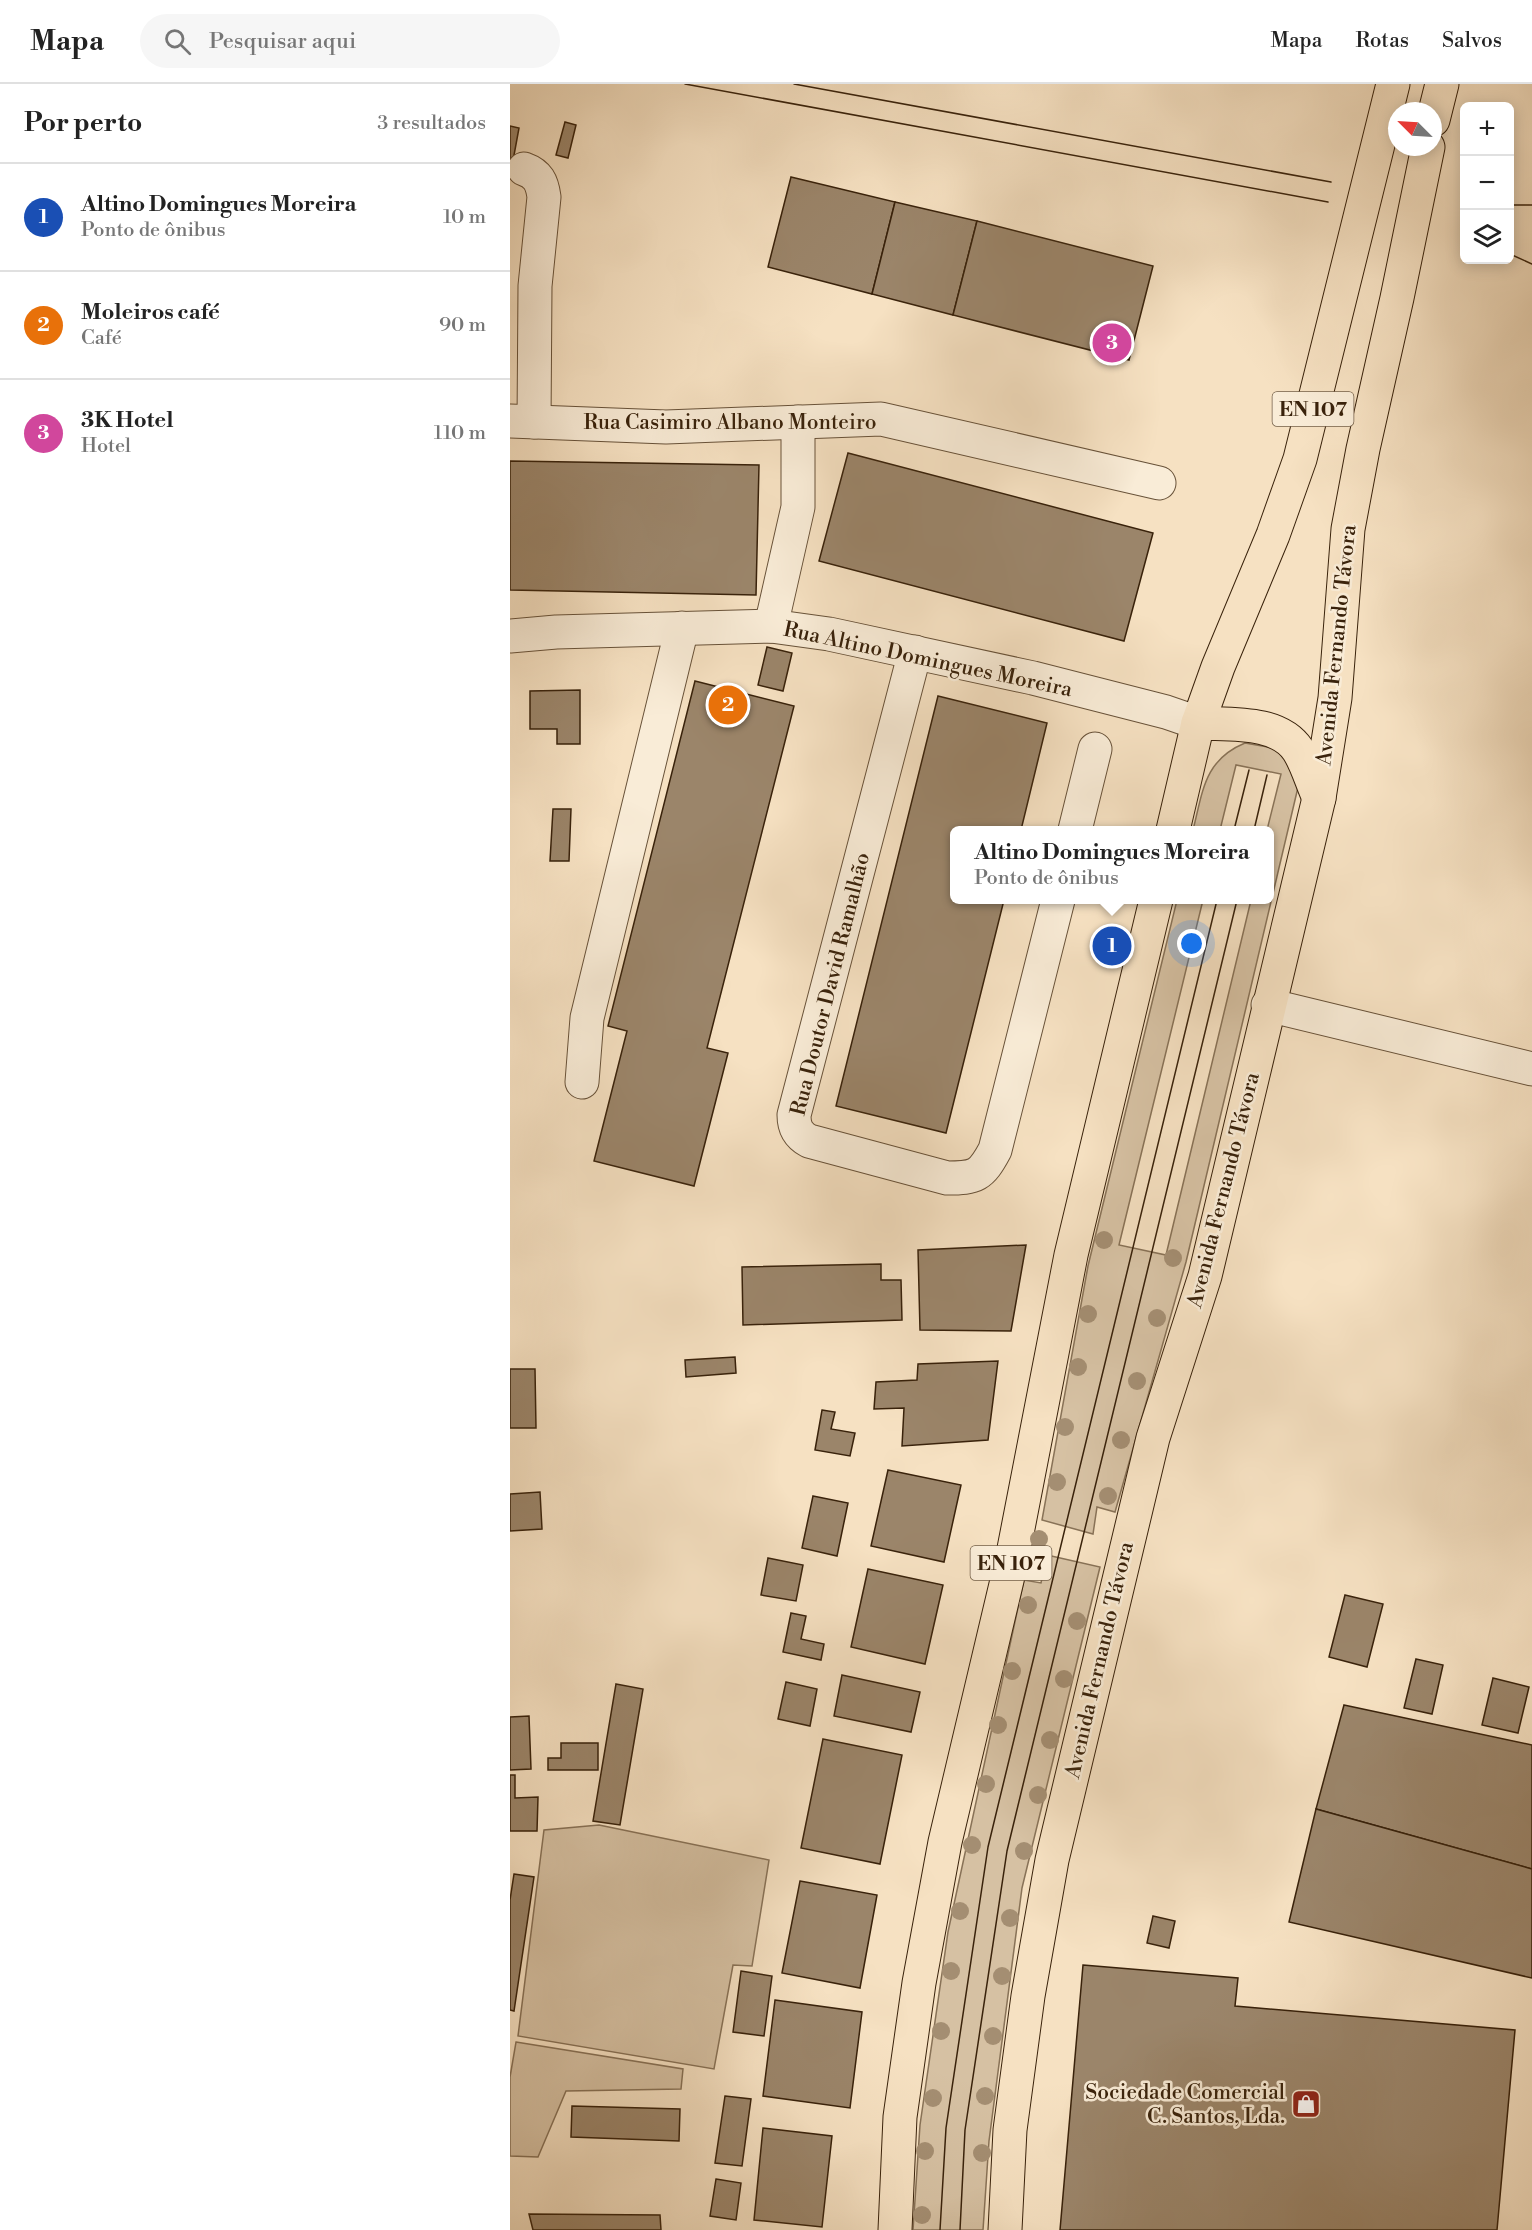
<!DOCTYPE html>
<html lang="pt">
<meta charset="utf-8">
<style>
body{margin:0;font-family:"Libre Bodoni",serif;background:#f6f6f6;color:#222}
.controls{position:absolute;right:18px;top:18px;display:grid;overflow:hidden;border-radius:9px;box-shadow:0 3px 15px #0003}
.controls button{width:54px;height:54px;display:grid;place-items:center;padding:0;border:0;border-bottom:2px solid #e0e0e0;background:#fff;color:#222;font:30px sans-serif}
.compass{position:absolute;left:878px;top:18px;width:54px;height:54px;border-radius:50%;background:#fff;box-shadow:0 3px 15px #0003;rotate:294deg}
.you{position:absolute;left:682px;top:860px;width:21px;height:21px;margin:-15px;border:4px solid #fff;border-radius:50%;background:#1a73e8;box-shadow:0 0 0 9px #1a73e833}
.badge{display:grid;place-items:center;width:39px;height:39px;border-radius:50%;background:#ea580c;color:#fff;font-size:20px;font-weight:700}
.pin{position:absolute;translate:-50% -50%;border:3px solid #fff;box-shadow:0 2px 6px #0006}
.popup{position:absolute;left:440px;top:742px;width:324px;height:78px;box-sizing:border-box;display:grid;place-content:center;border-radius:9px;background:#fff;filter:drop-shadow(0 2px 4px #0005);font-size:20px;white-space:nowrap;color:#767676}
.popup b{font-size:22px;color:#222}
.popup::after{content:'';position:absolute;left:50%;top:100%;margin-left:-12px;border:12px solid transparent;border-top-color:#fff}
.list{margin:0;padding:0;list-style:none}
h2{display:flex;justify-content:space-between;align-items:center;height:78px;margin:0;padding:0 24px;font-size:26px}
h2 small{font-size:20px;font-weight:400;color:#767676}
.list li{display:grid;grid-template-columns:39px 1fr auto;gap:18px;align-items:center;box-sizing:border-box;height:108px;padding:0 24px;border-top:2px solid #e0e0e0}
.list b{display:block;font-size:22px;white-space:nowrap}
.list p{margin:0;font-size:20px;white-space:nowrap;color:#767676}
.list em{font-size:20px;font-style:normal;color:#767676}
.icon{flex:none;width:33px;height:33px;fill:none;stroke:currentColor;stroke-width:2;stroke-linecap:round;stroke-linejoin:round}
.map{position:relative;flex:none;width:1022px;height:2146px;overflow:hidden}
header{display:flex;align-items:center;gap:36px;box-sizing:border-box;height:84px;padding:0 30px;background:#fff;border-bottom:2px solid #e0e0e0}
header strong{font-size:28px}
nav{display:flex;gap:33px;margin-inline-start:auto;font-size:21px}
.search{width:420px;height:54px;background:#f6f6f6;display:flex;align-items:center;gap:15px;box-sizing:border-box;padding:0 21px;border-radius:33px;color:#767676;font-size:22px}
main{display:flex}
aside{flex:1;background:#fff}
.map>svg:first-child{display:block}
.green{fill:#d6c1a3;stroke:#887257;stroke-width:1.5}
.building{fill:#9b856a;stroke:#39220b;stroke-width:1.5}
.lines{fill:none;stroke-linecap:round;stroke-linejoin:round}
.minor-casing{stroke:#685239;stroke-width:35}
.major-casing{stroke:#39220b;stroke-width:35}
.minor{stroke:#f9ecd7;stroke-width:33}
.major{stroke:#f6e1c2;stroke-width:33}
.tram{stroke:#39220b;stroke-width:1.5}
.tree{fill:#a48e72}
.labels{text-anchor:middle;stroke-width:5;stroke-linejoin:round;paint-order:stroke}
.shield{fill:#f9ecd7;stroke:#735f48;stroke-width:1.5}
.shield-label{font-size:20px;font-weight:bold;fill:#39220b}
.street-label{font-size:21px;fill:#39220b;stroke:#f9ecd7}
.poi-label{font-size:21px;fill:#39220b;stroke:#f9ecd7;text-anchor:end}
</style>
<header>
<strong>Mapa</strong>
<div class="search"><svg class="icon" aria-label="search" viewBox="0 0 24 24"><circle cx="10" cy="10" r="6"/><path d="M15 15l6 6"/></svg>Pesquisar aqui</div>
<nav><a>Mapa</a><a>Rotas</a><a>Salvos</a></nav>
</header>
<main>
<aside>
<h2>Por perto<small>3 resultados</small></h2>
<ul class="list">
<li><span class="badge" style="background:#1a4fb4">1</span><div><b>Altino Domingues Moreira</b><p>Ponto de ônibus</p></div><em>10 m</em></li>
<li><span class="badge" style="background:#e8710a">2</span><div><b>Moleiros café</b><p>Café</p></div><em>90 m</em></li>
<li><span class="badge" style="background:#d1479c">3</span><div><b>3K Hotel</b><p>Hotel</p></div><em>110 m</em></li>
</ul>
</aside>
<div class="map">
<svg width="1022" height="2146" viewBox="0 0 1022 2146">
<rect width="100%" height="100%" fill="#f6e1c2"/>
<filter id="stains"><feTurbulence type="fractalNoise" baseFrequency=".00333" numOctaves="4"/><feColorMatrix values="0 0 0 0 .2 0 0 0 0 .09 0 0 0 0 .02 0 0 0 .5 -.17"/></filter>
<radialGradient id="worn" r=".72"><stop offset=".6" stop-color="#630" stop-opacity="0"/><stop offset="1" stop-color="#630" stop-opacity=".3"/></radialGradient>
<g class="green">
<path d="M735,659L764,664L776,676L789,699L676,1178L605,1428L587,1423L583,1450L532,1436L578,1182L667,816H693L609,1161L656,1171L741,816H760V746H757L771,690L726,681L710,746H683C693,707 694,676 735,659Z"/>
<polygon points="537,1471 590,1483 512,1804 479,2057 473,2146 403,2146 410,2041 438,1848 514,1496 531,1499"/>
<polygon points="89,1741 259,1776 242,1882 223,1881 204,1985 8,1952 34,1746"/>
<polygon points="6,1958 173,1985 171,2005 56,2007 28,2073 0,2072 0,1993"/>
</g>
<g class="building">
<polygon points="55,38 66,41 58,74 46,71"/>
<polygon points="0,42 9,44 0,93"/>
<polygon points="281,93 385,118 362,210 258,183"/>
<polygon points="385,118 467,137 443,231 362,210"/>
<polygon points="467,137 643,182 619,276 443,231"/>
<polygon points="338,369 643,449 614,557 309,477"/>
<polygon points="0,377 249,381 246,511 0,506"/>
<polygon points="257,563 282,569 273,607 248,601"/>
<polygon points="185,597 284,622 197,964 218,969 184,1102 84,1077 117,947 98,942"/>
<polygon points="70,606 70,660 47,660 47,645 20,645 20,607"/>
<polygon points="428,612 537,639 511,746 444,746 444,816 494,816 436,1049 326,1022"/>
<polygon points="43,725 61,725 59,777 40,777"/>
<polygon points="516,1161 501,1247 410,1246 408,1166"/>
<polygon points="371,1180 371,1196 391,1196 392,1236 233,1241 232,1183"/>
<polygon points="225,1273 226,1289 176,1293 175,1276"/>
<polygon points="488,1277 478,1356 392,1362 394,1324 364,1325 366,1298 407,1296 408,1280"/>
<polygon points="0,1285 25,1285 26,1344 0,1344"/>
<polygon points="312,1326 325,1328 321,1345 345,1349 340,1372 305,1366"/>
<polygon points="378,1386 451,1401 434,1478 361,1462"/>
<polygon points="30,1408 32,1445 0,1447 0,1410"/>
<polygon points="303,1412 338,1419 327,1472 292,1464"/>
<polygon points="258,1474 293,1481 286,1517 251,1511"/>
<polygon points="358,1485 433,1501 415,1580 341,1563"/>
<polygon points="835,1511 873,1520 857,1583 819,1573"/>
<polygon points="281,1529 296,1532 291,1555 314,1560 311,1576 273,1568"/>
<polygon points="906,1575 933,1581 922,1630 894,1624"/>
<polygon points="332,1591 410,1608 401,1648 324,1632"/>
<polygon points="983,1594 1019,1603 1008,1649 972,1641"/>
<polygon points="276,1598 307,1605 300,1642 268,1635"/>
<polygon points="106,1600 133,1605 110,1741 83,1737"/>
<polygon points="834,1621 1022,1661 1022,1785 806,1725"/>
<polygon points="19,1632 21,1685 0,1686 0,1633"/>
<polygon points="313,1655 392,1671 370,1780 291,1764"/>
<polygon points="51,1659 88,1659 88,1686 38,1686 38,1674 51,1674"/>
<polygon points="0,1691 5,1691 5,1714 28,1713 27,1747 0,1747"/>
<polygon points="806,1725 1022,1785 1022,1894 779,1838"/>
<polygon points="4,1790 24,1793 4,1927 0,1926 0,1816"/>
<polygon points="290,1797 367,1811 350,1904 272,1889"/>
<polygon points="643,1832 665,1837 659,1864 637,1859"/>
<polygon points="573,1881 728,1894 725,1922 1005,1946 987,2146 550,2146"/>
<polygon points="231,1887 262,1892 254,1952 223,1948"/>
<polygon points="265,1916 352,1928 340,2024 253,2012"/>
<polygon points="215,2012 241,2015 232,2082 205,2079"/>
<polygon points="62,2022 170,2025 169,2057 61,2053"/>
<polygon points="253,2044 322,2052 312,2143 244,2136"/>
<polygon points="206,2095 231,2099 226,2136 200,2132"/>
<polygon points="19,2130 150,2131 151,2146 23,2146"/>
</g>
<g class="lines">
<g class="minor-casing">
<g id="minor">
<path d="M14,85C28,90 32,98 34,113L25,202L24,338"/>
<polyline points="0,337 156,343 371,335 649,399"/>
<polyline points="261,542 288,423 288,338"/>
<polyline points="0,552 46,548 261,542 319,550 523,594 656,628 688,639"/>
<path d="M405,568L284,1031C284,1044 288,1051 299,1057L437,1094C466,1094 471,1092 485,1066L548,816"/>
<polyline points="565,746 585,665"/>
<polyline points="758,921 1022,985"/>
<polyline points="72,998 77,934 172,544"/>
</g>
</g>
<g class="major-casing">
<g id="major">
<polyline points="923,36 932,0"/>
<path d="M688,639C720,641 768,636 788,666C797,680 802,699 809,714"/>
<polyline points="663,746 688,639 708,583 763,451 790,375 883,0"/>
<polyline points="385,2146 390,2033 409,1899 435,1758 502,1475 561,1171 646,816"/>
<polyline points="495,2146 500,2046 518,1912 542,1776 643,1354 695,1192 809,714 825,614 838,445 853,365 887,214 918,63"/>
</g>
</g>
<use href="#minor" class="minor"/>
<use href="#major" class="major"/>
<g class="tram">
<polyline points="175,0 818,118"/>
<polyline points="284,0 821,98"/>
<polyline points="1000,121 1022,121"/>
<polyline points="1000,170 1022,180"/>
<polyline points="724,746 739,686"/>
<polyline points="744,746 757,691"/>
<polyline points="430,2146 436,2044 478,1763 707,816"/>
<polyline points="450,2146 455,2046 497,1767 727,816"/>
</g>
</g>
<g class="tree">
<circle cx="594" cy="1156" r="9"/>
<circle cx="663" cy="1174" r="9"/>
<circle cx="578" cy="1230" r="9"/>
<circle cx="647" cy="1234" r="9"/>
<circle cx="568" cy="1283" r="9"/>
<circle cx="627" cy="1297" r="9"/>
<circle cx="555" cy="1343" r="9"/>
<circle cx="611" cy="1356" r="9"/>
<circle cx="547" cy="1398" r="9"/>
<circle cx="598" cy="1412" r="9"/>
<circle cx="529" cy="1455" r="9"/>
<circle cx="518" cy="1521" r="9"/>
<circle cx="567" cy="1537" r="9"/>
<circle cx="502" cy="1587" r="9"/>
<circle cx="554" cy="1595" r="9"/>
<circle cx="488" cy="1641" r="9"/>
<circle cx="540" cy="1656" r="9"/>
<circle cx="476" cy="1700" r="9"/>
<circle cx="528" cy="1711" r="9"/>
<circle cx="462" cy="1761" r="9"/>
<circle cx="514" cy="1767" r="9"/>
<circle cx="450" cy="1827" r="9"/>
<circle cx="500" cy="1834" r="9"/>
<circle cx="441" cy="1887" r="9"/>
<circle cx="492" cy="1892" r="9"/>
<circle cx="431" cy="1947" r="9"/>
<circle cx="483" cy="1952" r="9"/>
<circle cx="475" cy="2012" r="9"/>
<circle cx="423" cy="2014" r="9"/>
<circle cx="415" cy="2067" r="9"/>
<circle cx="472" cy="2069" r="9"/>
<circle cx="412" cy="2131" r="9"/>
</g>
<defs>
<g id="shop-square" transform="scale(1.5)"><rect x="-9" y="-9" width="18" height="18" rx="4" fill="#8f2418" stroke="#f9ecd7"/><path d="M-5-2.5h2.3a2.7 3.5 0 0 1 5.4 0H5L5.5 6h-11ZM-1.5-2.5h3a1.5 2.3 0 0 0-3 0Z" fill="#fff"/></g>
</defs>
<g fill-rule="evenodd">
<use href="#shop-square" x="796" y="2020"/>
</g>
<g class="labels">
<g class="shield">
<rect x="762.5" y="308" width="81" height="34" rx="4.5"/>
<rect x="460.5" y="1462" width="81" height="34" rx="4.5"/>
</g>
<g class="shield-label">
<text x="803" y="332">EN 107</text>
<text x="501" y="1486">EN 107</text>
</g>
<g class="street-label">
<text x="220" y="345">Rua Casimiro Albano Monteiro</text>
<text transform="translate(826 561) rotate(-84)" y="7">Avenida Fernando Távora</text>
<text transform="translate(418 575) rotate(12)" y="7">Rua Altino Domingues Moreira</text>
<text transform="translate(320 900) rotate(-76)" y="7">Rua Doutor David Ramalhão</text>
<text transform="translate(713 1106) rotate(-76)" y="7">Avenida Fernando Távora</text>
<text transform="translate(589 1576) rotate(-77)" y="7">Avenida Fernando Távora</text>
</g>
<g class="poi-label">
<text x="775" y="2015">Sociedade Comercial<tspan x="775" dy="24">C. Santos, Lda.</tspan></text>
</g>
</g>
<rect width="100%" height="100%" filter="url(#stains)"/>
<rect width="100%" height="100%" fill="url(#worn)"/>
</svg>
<div class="controls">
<button>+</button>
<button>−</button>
<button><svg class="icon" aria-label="layers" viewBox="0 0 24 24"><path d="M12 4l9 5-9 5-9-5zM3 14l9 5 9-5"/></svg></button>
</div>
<svg class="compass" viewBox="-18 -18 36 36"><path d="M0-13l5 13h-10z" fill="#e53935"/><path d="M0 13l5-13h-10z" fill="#767676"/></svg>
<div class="you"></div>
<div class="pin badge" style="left:602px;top:862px;background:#1a4fb4">1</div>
<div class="popup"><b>Altino Domingues Moreira</b>Ponto de ônibus</div>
<div class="pin badge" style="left:218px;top:621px;background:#e8710a">2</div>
<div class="pin badge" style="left:602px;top:259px;background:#d1479c">3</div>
</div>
</main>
